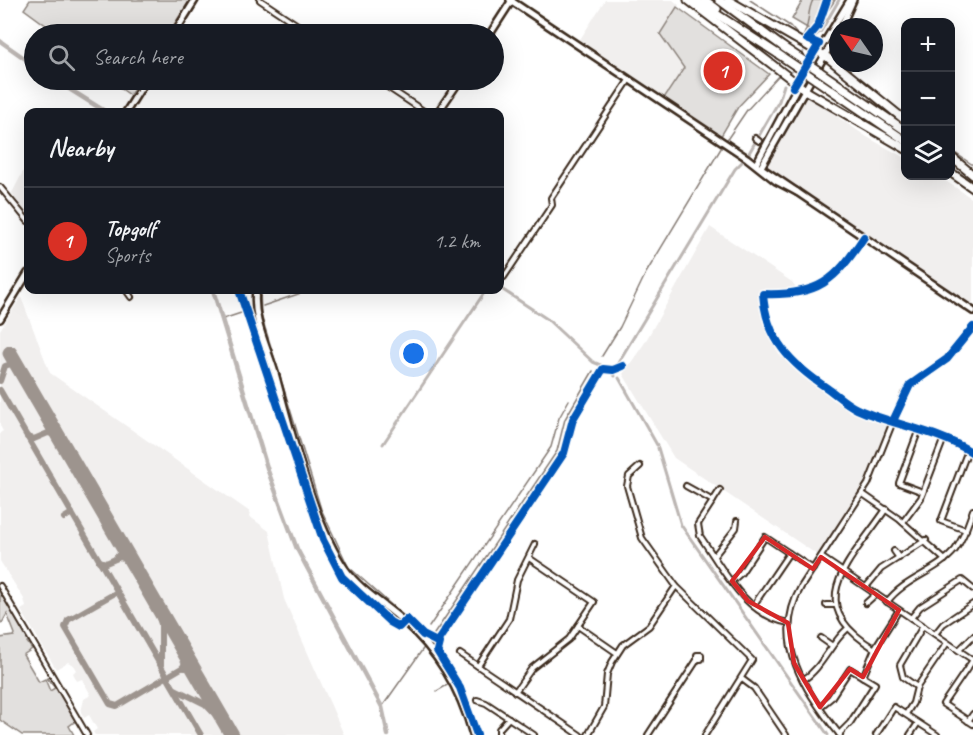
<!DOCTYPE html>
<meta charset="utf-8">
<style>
body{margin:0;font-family:Caveat,sans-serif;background:#20242c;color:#f1f3f6}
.controls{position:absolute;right:18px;top:18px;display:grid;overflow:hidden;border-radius:12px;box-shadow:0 6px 24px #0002}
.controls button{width:54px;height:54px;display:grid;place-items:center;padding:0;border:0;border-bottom:2px solid #363941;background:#171b24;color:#f1f3f6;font:30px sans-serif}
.compass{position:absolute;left:829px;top:18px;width:54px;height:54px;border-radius:50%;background:#171b24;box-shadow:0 6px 24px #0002;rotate:304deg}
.you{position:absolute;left:414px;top:354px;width:21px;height:21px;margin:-15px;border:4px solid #fff;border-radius:50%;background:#1a73e8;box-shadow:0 0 0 9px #1a73e833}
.badge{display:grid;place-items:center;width:39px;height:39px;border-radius:50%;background:#d93025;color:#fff;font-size:20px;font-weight:700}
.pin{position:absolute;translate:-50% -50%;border:3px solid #fff;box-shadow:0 2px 6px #0006}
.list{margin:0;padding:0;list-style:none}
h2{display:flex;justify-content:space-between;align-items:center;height:78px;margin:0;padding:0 24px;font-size:26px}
h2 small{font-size:20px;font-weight:400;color:#9ea1a6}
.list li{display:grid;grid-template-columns:39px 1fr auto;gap:18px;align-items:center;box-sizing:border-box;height:108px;padding:0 24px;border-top:2px solid #363941}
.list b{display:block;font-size:22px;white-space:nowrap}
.list p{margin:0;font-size:20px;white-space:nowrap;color:#9ea1a6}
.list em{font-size:20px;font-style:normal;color:#9ea1a6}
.icon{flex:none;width:33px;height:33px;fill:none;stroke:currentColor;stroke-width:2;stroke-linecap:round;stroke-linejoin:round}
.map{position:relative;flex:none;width:973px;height:735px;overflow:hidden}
.search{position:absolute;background:#171b24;box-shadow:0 6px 24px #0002;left:24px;top:24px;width:480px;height:66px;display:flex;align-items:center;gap:15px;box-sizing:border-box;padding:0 21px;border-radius:33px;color:#9ea1a6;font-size:22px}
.panel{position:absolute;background:#171b24;box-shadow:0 6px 24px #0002;left:24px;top:108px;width:480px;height:186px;border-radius:12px}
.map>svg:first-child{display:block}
.built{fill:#f1efee}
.green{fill:#e2e0de;stroke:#8e857e;stroke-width:1.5}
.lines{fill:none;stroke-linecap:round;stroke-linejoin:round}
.stream{stroke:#887e77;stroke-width:1.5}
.canal{stroke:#bcb6b3;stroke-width:3}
.river{stroke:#bcb6b3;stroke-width:4.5}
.taxiway{stroke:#9d948e;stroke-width:6}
.runway{stroke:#9d948e;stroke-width:15}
.minor-casing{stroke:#3b2a1e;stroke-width:8}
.major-casing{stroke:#3b2a1e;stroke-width:10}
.highway-casing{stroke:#3b2a1e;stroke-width:11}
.minor{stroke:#fff;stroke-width:4}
.major{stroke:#fff;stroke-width:5}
.highway{stroke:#fff;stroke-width:7}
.highway-bridge-casing{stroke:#3b2a1e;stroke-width:11;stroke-linecap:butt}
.highway-bridge{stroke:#fff;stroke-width:7}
.cycleway-casing{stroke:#fff;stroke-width:11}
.cycleway{stroke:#0057b8;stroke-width:8}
.marked{fill:none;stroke:#d62828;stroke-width:4.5;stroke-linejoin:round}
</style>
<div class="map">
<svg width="973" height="735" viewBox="0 0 973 735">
<rect width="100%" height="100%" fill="#fff"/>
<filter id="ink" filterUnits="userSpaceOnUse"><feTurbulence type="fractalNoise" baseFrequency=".0167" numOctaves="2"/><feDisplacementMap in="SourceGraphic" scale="12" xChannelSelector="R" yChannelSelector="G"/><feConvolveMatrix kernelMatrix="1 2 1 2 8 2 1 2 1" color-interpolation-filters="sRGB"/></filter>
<g filter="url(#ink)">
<g class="built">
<polygon points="605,0 673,0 679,5 660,34 684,68 664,98 579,41"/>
<polygon points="807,96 867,137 905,158 906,176 938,176 973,199 973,308 767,166 802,100"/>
<polygon points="28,162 28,219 12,193"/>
<polygon points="710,227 792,282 799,291 759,289 758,298 767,333 784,359 808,379 850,407 889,422 864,488 819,556 674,458 623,374 644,344"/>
<polygon points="21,297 50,373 250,512 249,516 269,531 284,599 344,735 95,735 93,732 97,729 89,715 84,718 81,712 84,699 91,695 82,679 77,681 73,673 76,670 73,665 68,662 56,669 21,610 26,607 24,599 0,561 0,433 3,431 0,426 0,330"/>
</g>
<g class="green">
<polygon points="30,0 190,0 168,34 58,34 24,9"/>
<polygon points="803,0 835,0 814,32 792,19"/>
<polygon points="677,7 769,74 738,107 721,136 664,98 684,68 660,34"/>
<polygon points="109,80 140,80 130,95"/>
<polygon points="0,591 29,640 27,642 32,649 23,655 39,682 45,679 50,691 55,688 47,678 50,677 77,720 69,726 74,735 22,735 0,720 0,638 14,636 15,634 7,614 2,623 0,621"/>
</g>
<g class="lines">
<g class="stream">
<polyline points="750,0 790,26 801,39"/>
<path d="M802,38C811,25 806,13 813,0"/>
<polyline points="726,141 747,110 779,75"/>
<polyline points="952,151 973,165"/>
<polyline points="260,290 261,315 281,379"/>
<polyline points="263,306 310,290"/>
<polyline points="223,319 244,312"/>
<polyline points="602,356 620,327 646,273 723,145"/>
<polyline points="282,383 321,509 348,566"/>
<polyline points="351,569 397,610"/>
<polyline points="429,627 551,447 559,418 569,400"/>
<polyline points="428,643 557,451 565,419 593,371"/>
<polyline points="437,691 449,684"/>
<polyline points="382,707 425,646"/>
</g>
<g class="canal">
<polyline points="811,39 821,31 839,0"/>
<polyline points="792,71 803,52"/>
<polyline points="749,153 779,101 784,85"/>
<polyline points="500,288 547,319 593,362 603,366"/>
<polyline points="618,363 735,169 743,161"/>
<polyline points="609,368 615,367"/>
<polyline points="612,372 615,376"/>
<polyline points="619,378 657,445"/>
<polyline points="383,444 486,290"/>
<polyline points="658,448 681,525 828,735"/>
</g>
<g class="river">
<polyline points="0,41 34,65"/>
<polyline points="55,80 106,112"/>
<polyline points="213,290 268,471 297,549 382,707 388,735"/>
</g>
<g class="taxiway">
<polyline points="0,381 5,366 11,364 18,368"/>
<polyline points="0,390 201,735"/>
<polyline points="27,437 34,439 48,433 57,435"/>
<polyline points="64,518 72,513"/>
<polyline points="116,558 121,552 120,542"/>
<polyline points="99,561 106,563 120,557 131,561"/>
<polyline points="117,592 68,620 65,627 110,704 117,706 190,663"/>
<polyline points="153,599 161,624 161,665"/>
<polyline points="183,650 186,660 183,667"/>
<polyline points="184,668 191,668 196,673"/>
<polyline points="175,689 205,704 229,729"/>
</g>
<polyline class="runway" points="10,353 232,735"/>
<g class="minor-casing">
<g id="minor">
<polyline points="260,0 311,34"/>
<polyline points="377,80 425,112"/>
<polyline points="755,138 759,141"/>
<polyline points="0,187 28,221"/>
<path d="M864,237C835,281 819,296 763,294C766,339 791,364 827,388C837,395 846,404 857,409C895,426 937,430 973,453"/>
<polyline points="504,277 552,205 551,198 629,80"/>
<polyline points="126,290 131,297"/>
<polyline points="919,429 899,483 923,492"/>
<polyline points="640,466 629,476 627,486 642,538 676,586 752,660 705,735"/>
<polyline points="686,486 713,501"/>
<path d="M720,490L698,524L700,536C723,569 745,616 789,623"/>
<polyline points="863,494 899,519 945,560"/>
<polyline points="903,522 921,498 944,438"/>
<polyline points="966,530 941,521 968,450"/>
<polyline points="894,551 899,558"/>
<polyline points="714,556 736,528 737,521"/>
<polyline points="821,557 973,660"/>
<polyline points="732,581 741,573 765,537 813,569"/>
<polyline points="0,586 87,735"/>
<polyline points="866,587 881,569 926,540"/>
<path d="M887,602C905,578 937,572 955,550C964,538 968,524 973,510"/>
<polyline points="866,603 876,594"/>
<polyline points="826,605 835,605"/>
<polyline points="753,606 789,553"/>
<polyline points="911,618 920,607 962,580 973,589"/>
<polyline points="578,626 617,653"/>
<polyline points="935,634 943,624 973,604"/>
<polyline points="821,638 831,645"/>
<path d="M875,649C799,603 850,563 886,509"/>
<polyline points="959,650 973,636"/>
<polyline points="460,654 580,735"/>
<rect x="697" y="655" width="4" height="4"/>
<polyline points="973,660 943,704 973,724"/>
<polyline points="478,666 509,619 517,580 535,544"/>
<polyline points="863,677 876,646 899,610"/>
<polyline points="742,679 754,688 786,735"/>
<path d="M803,680C822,668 830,644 847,629"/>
<polyline points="917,687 903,677 900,665 923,626"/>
<polyline points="515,692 532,668 569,639 594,602 529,558"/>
<polyline points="477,700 486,703 534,735"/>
<polyline points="820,707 831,698 850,669 875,684 850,723 839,734"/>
<polyline points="906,714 913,703 917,687 947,643"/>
<polyline points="968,721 973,714"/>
<polyline points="499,735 499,729 509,718"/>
<polyline points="588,735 604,707 607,674 612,662 623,645 649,626 676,586"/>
<polyline points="648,735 697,660"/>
<path d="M840,735C806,693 770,641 801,587L868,484L904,394L913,382L947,359L973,327"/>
<polyline points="876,735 894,707 937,735"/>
<polyline points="910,735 918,723"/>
</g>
</g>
<g class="major-casing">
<g id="major">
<polyline points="510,0 747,158 776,181 797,192"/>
<polyline points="841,27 853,0"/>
<polyline points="174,34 195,0"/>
<polyline points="490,34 512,0"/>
<polyline points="126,112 146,80"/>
<polyline points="438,112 460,80"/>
<polyline points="756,164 796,89 850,0"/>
<polyline points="761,167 838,32"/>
<polyline points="763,169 973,311"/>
<path d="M256,290C252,318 267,346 275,373C290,428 313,523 345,569C360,590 384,604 403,621C438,651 461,691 473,735"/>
<polyline points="0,319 28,273"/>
</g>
</g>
<g class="highway-casing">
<g id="highway">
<polyline points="688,0 808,92 906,149"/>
<polyline points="695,0 778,54"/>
<polyline points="705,0 717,9"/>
<polyline points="719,0 783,47"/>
<polyline points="728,0 827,57 906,121"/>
<polyline points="819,71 906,131"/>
<polyline points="815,79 906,141"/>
<polyline points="950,156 973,175"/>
<polyline points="950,172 973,188"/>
</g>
</g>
<use href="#minor" class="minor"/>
<use href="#major" class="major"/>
<use href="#highway" class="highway"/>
<g class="highway-bridge-casing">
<g id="highway-bridge">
<polyline points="783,47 819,71"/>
<polyline points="778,54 815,79"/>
</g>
</g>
<use href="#highway-bridge" class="highway-bridge"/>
<g class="cycleway-casing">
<g id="cycleway">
<polyline points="793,87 819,44 807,39 818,26 827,0"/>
<path d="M864,237C835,281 819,296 763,294C766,339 791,364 827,388C837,395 846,404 857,409C895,426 937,430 973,453"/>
<polyline points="239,290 323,540 342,577 390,622 399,627 407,619 423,635 439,643 437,651 460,688 477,735"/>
<polyline points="893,421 910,385 947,359 973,327"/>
<polyline points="437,642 564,453 573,419 603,369 613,370 623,366"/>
</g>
</g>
<use href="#cycleway" class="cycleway"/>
</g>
</g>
<path class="marked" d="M765,537L813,569L821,557L899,610L863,677L850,669L820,707L794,663L788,623L748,601L732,581Z"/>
</svg>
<div class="controls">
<button>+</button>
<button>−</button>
<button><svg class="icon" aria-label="layers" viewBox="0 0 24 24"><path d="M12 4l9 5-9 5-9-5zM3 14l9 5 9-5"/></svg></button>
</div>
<svg class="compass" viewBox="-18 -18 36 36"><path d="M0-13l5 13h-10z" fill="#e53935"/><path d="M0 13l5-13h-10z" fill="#9ea1a6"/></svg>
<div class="you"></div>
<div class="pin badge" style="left:723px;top:71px">1</div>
<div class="search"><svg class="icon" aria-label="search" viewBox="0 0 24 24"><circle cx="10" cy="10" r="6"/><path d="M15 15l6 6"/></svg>Search here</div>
<section class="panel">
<h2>Nearby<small></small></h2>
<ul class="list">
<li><span class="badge">1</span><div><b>Topgolf</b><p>Sports</p></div><em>1.2 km</em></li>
</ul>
</section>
</div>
